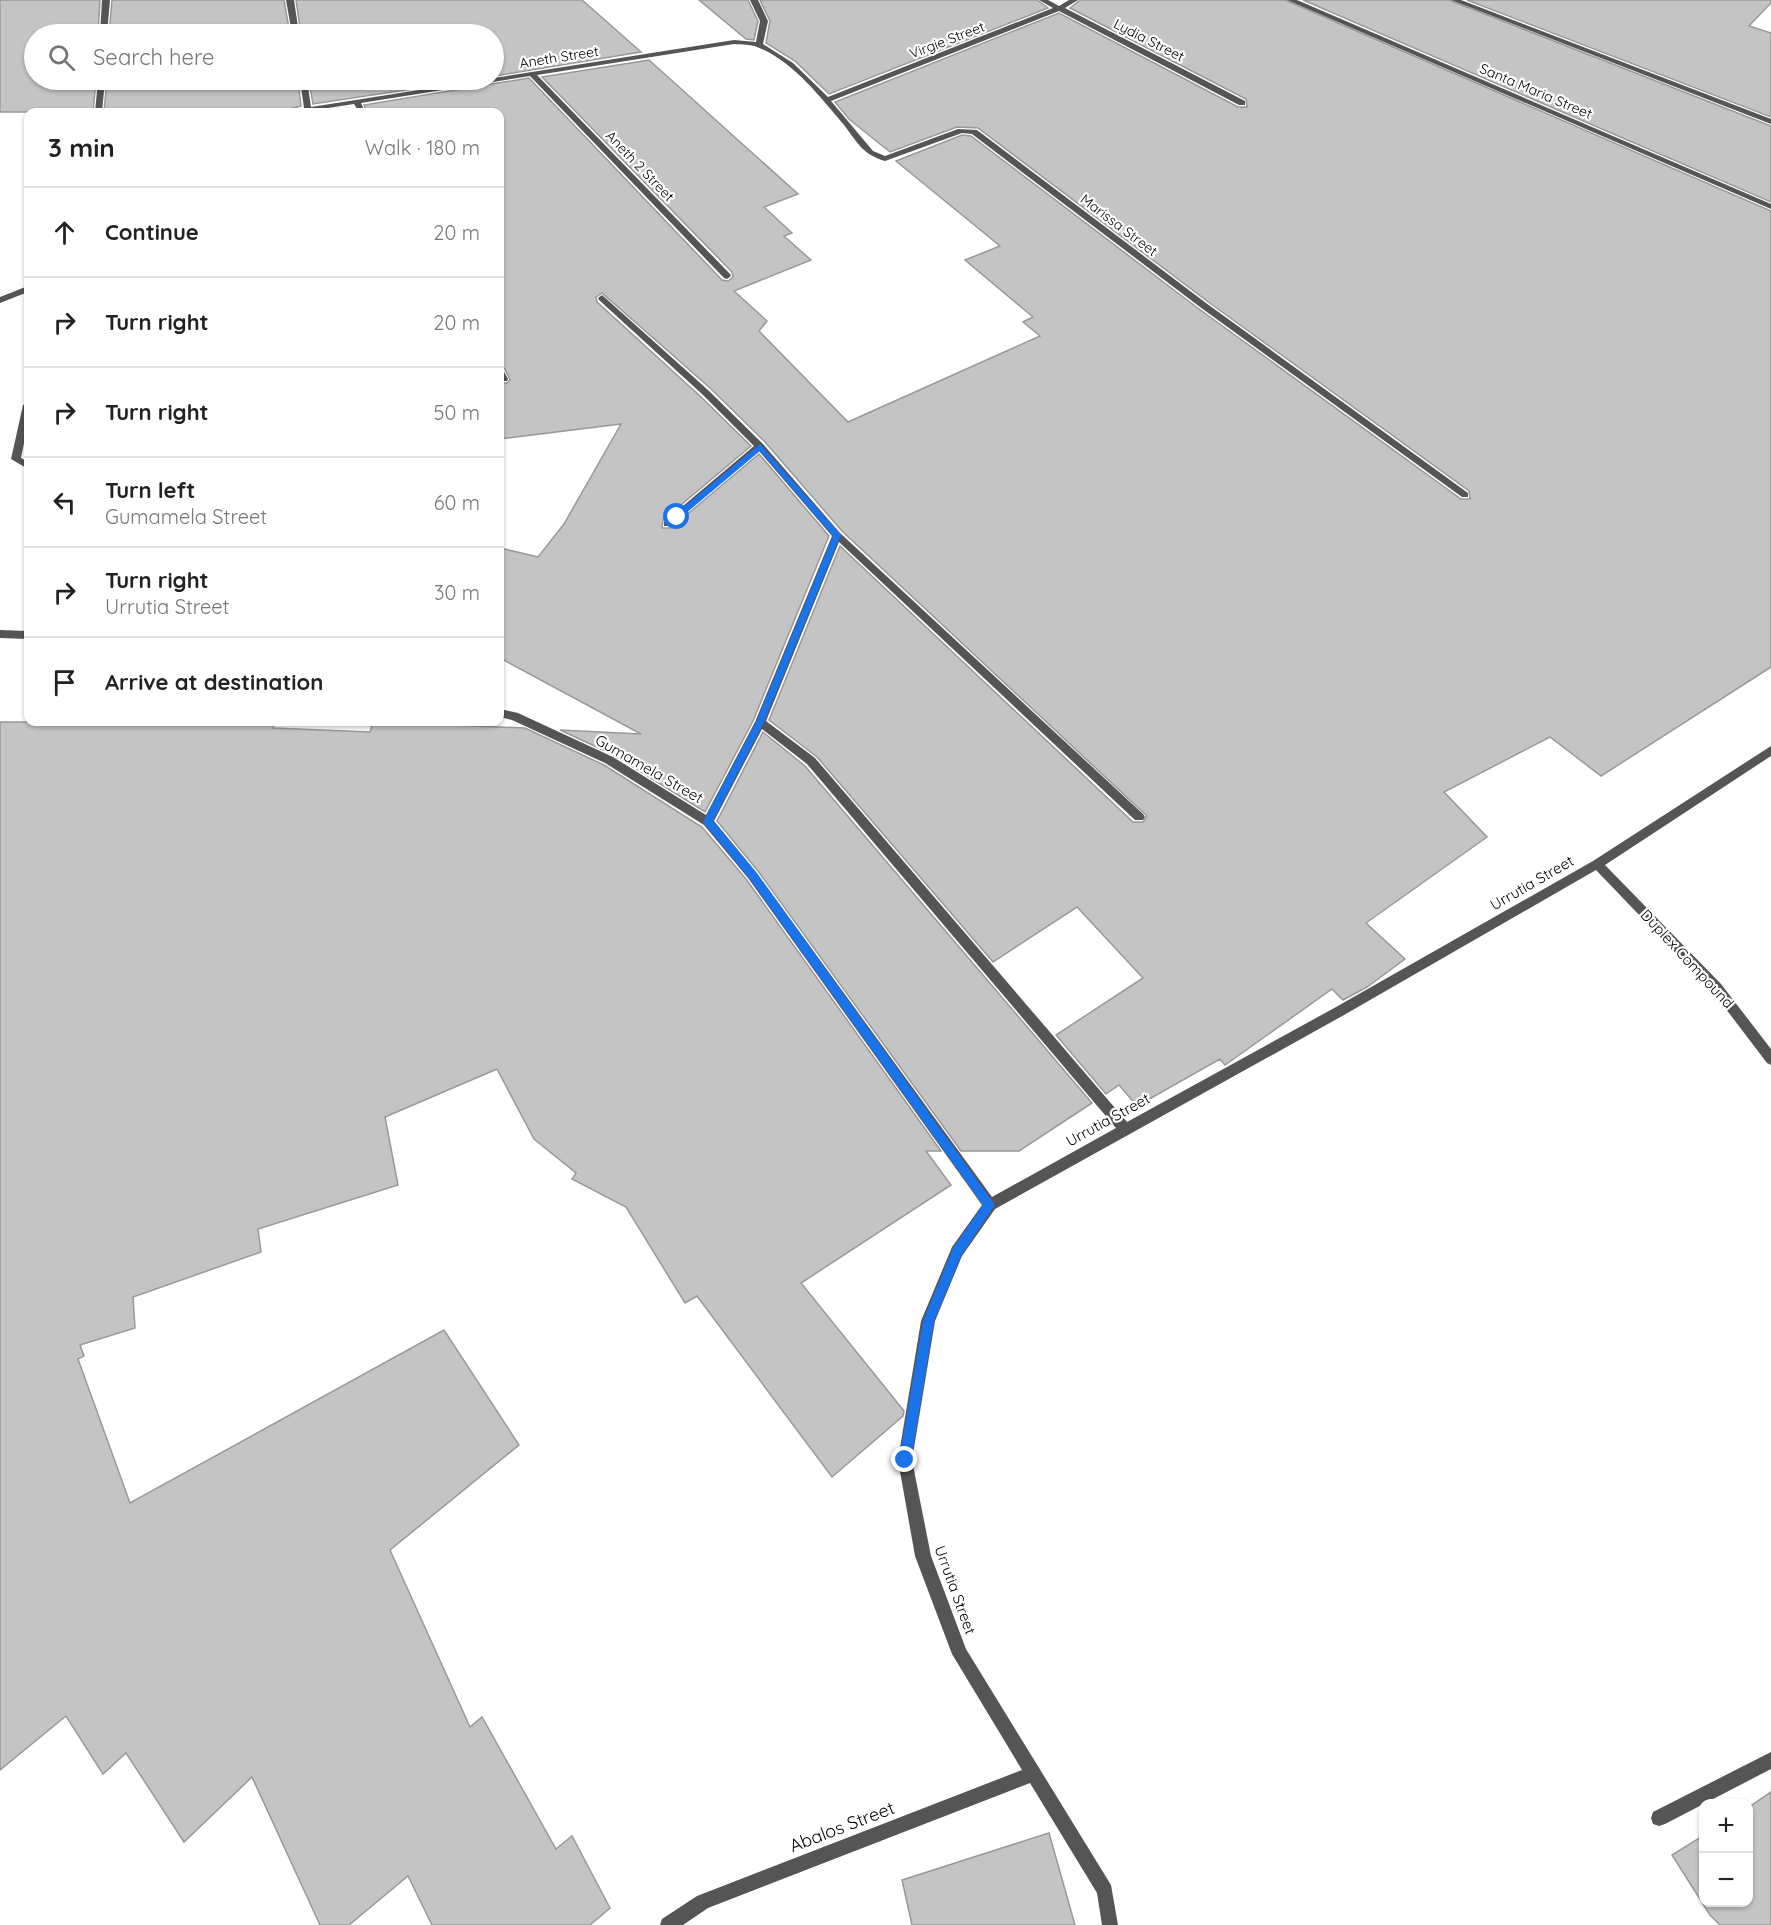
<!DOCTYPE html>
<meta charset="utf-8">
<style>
body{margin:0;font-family:Quicksand,sans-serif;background:#f6f6f6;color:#222}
.controls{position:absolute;right:18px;bottom:18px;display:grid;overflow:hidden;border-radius:12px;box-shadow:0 2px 4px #0004}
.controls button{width:54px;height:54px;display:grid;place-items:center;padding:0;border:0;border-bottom:2px solid #e0e0e0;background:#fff;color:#222;font:30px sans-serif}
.stop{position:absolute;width:18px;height:18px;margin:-14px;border:4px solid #1a73e8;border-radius:50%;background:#fff}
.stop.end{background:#1a73e8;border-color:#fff;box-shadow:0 2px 6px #0008}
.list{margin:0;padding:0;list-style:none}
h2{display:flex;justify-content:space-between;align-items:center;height:78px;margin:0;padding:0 24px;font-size:26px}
h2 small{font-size:20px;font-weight:400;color:#767676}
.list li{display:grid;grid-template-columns:39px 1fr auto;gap:18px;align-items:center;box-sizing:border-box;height:90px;padding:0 24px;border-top:2px solid #e0e0e0}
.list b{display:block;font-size:22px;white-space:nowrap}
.list p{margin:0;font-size:20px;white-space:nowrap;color:#767676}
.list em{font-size:20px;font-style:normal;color:#767676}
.icon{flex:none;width:33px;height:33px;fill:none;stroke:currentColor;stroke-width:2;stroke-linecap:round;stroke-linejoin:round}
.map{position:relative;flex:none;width:1771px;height:1925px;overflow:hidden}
.search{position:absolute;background:#fff;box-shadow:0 2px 4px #0004;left:24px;top:24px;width:480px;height:66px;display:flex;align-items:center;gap:15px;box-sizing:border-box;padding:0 21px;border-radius:33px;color:#767676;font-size:22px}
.panel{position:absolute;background:#fff;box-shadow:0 2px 4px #0004;left:24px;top:108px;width:480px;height:618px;border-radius:12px}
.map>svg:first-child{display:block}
.building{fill:#c4c4c4;stroke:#999;stroke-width:1.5}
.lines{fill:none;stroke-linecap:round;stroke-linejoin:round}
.lane{fill:#555;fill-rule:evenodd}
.street{fill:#555;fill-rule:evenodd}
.route{fill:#1a73e8}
.labels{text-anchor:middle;stroke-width:4.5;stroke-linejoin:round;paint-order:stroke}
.far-street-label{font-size:14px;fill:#000;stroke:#fff}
.street-label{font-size:15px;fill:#000;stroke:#fff}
.near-street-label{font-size:18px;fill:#000;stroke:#fff}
</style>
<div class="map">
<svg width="1771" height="1925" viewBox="0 0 1771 1925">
<rect width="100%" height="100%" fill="#fff"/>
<g class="building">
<polygon points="0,0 100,0 98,34 34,34 34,80 96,80 93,112 0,112"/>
<polygon points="112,0 284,0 290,34 109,34"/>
<polygon points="296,0 582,0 641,52 494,76 494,34 301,34"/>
<polygon points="699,0 748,0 758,21 754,40 746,39"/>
<polygon points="760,0 1037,0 1048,8 829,94 795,61 766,43 770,21"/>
<polygon points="1080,0 1285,0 1771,211 1771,667 1601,776 1550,737 1444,792 1487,837 1366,923 1405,959 1367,987 1343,1000 1332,989 1225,1065 1220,1059 1137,1106 1119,1085 1106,1094 1056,1035 1143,978 1077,907 993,962 817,757 769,720 840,546 1133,822 1143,822 1147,816 842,531 765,442 710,388 602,293 596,297 597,302 700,396 751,446 663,520 662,528 671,528 759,454 829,536 753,721 705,812 614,755 560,730 641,734 500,658 500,548 538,557 564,524 621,424 500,439 500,383 507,383 510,380 505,369 500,367 500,112 367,112 364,105 529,78 722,280 728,281 733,277 732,272 542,77 649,60 798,194 764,207 792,233 784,236 811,260 734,291 767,321 759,331 848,422 1040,336 1023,322 1033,317 965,260 1000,246 896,161 962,135 971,136 1199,309 1461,499 1470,499 1469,491 1207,301 978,128 957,127 890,152 849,119 835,102 1059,13 1238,107 1247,107 1246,99 1070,8"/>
<polygon points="1303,0 1449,0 1771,126 1771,202"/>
<polygon points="1467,0 1771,0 1771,3 1749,26 1771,33 1771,117"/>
<polygon points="107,80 298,80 301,106 286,110 285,112 104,112"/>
<polygon points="309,80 472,80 313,104"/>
<polygon points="0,722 275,722 273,728 370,732 373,722 525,728 604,765 702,827 746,879 941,1151 926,1151 951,1185 801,1283 904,1411 903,1416 832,1477 697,1296 685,1303 626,1207 572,1179 576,1173 534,1139 497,1069 385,1117 398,1185 258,1229 261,1252 133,1297 135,1328 80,1345 84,1356 78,1359 130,1503 444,1330 519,1445 390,1550 470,1727 482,1717 556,1849 572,1836 610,1908 590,1925 432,1925 408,1876 349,1925 320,1925 252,1777 184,1842 126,1753 103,1774 66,1716 0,1770"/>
<polygon points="763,732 805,766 1092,1103 1019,1151 961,1151 758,871 717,821"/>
<polygon points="1771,1792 1771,1925 1720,1925 1710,1915 1672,1855 1704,1835 1704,1902 1749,1902 1749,1807"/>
<polygon points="1049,1833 1075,1925 912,1925 902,1880"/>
</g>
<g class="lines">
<polygon class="lane" points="28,402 28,423 21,458 28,462 28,469 11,459 23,405"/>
<g class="street">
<polygon points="102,0 110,0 107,34 100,34"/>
<polygon points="286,0 294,0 299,34 292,34"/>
<path d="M750,0H758L768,21L763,44L793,63L828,97L1053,8L1039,0H1048L1059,6L1069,0H1078L1065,8L1245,101V105H1239L1059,11L831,101L873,151L885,156L958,129L977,130L1206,303L1468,493V497H1462L1200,307L972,134L962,133L885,161C862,154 858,143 844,125C820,97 793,61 757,47C750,44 742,45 734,44L537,75L730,274L731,276L727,279L724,278L530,76L361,103L365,112H359L354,104L302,112H287L304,108L300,80H307L311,107L483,80H494V78L734,40L756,42L760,21Z"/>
<polygon points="1287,0 1297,0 1771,204 1771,209"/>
<polygon points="1451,0 1461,0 1771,119 1771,124"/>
<polygon points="98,80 105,80 102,112 95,112"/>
<polygon points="28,286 28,292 0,303 0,297"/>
<path d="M602,295L708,390L763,444L840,533L1143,814L1145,817L1143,820H1135L839,542L766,721L815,758L1127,1122L1336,1007L1593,861L1771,746V756L1605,865L1721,984L1771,1049V1065L1767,1063L1713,992L1596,870L1344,1015L995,1209L962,1256L935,1321L912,1460L931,1556L966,1649L1111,1885L1118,1925H1102L1097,1893L1030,1783L708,1908L683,1925H660L662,1919L697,1896L1022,1770L952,1654L915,1556L898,1460L921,1321L952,1247L982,1205L748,878L704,825L605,763L512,720L500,717V709L518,713L613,757L706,815L755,722L832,536L759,451L670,526H664V522L754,446L702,394L599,300L598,298ZM762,729L807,764L1116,1128L992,1197L756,872L714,821Z"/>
<polygon points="500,369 503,370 508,379 507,381 501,381"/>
<polygon points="0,630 28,631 28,639 0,638"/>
<polygon points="1771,1752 1771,1769 1665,1824 1659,1826 1653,1824 1651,1818 1653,1812"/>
</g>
</g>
<polygon class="route" points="760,444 841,535 764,722 713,821 756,872 995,1205 961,1256 934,1321 911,1460 905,1466 899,1460 923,1321 953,1248 983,1205 749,878 703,822 756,722 833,536 760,451 679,519 674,519 674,515"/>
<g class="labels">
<g class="far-street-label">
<text transform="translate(947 40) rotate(-21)" y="5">Virgie Street</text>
<text transform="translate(1149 40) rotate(27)" y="5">Lydia Street</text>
<text transform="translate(559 57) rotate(-9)" y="5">Aneth Street</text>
<text transform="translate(1536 91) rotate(23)" y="5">Santa Maria Street</text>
<text transform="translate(640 166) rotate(46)" y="5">Aneth 2 Street</text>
<text transform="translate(1119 225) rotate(37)" y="5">Marissa Street</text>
</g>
<g class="street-label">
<text transform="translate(649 769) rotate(30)" y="5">Gumamela Street</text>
<text transform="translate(1532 883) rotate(-30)" y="5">Urrutia Street</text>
<text transform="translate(1687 959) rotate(47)" y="5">Duplex Compound</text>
<text transform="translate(1108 1120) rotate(-29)" y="5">Urrutia Street</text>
<text transform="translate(955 1590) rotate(70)" y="5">Urrutia Street</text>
</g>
<g class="near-street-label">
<text transform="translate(842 1827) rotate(-21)" y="6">Abalos Street</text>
</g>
</g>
</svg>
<div class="controls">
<button>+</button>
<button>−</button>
</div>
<div class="stop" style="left:677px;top:517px"></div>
<div class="stop end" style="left:905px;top:1460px"></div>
<div class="search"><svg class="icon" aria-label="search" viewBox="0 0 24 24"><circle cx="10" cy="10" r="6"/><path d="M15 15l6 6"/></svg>Search here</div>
<section class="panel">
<h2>3 min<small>Walk · 180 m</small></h2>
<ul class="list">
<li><svg class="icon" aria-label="ahead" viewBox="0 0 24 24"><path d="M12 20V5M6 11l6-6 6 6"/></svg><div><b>Continue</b></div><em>20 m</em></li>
<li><svg class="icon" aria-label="right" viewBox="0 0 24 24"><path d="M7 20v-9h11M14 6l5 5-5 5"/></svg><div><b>Turn right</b></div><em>20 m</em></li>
<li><svg class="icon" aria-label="right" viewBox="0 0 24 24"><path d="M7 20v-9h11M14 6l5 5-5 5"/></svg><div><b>Turn right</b></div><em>50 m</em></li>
<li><svg class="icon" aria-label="left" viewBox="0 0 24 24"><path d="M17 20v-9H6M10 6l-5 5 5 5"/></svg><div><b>Turn left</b><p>Gumamela Street</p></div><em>60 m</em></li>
<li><svg class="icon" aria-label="right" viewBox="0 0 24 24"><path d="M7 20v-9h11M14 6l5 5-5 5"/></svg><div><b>Turn right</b><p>Urrutia Street</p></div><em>30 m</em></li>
<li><svg class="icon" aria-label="arrive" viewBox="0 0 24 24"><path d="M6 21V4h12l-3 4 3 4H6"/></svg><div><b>Arrive at destination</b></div></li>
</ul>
</section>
</div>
